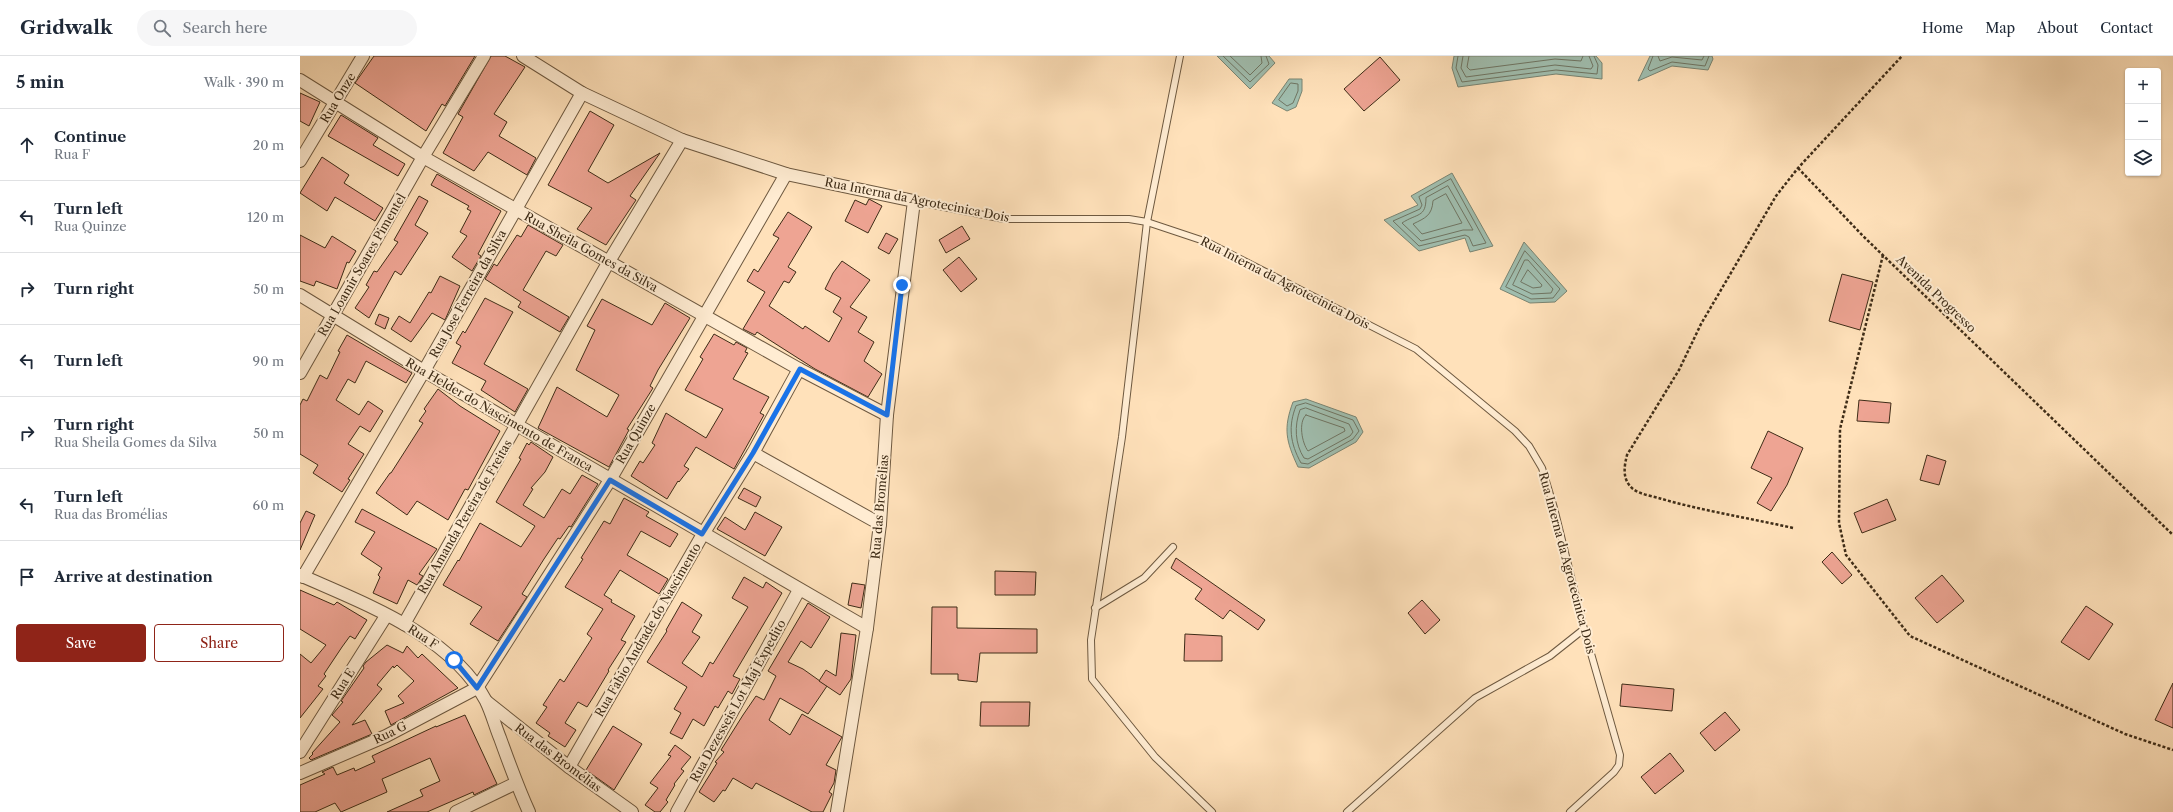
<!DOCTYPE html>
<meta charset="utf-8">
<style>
body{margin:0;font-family:"Libre Caslon Text",serif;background:#f6f6f7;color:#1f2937}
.controls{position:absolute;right:12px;top:12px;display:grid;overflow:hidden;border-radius:4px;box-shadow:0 1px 3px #0004}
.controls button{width:36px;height:36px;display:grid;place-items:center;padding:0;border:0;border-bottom:1px solid #e0e1e3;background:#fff;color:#1f2937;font:20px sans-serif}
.stop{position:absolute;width:12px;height:12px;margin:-9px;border:3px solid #1a73e8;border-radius:50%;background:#fff}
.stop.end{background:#1a73e8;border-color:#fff;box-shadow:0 1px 4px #0008}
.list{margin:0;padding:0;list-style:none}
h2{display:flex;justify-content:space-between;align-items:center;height:52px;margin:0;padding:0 16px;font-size:17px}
h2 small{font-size:13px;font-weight:400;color:#747a83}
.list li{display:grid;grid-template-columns:26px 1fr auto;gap:12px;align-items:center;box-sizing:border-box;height:72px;padding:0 16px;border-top:1px solid #e0e1e3}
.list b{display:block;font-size:15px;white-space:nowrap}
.list p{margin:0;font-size:13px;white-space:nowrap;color:#747a83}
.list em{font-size:13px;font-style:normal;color:#747a83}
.actions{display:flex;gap:8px;padding:12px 16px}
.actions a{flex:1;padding:9px 0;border:1px solid #8f2418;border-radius:4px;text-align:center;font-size:14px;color:#8f2418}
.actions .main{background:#8f2418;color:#fff}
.icon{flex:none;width:22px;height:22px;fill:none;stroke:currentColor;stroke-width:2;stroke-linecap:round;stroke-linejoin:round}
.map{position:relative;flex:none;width:1873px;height:756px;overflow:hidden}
header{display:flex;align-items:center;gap:24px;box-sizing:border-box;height:56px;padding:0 20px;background:#fff;border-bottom:1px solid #e0e1e3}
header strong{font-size:19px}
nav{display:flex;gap:22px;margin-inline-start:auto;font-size:14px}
.search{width:280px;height:36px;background:#f6f6f7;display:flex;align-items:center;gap:10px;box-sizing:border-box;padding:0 14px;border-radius:22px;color:#747a83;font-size:15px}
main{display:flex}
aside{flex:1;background:#fff}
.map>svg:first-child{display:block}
.water{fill:#a0beaf;stroke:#798472}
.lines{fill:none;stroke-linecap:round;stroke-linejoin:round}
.shore{stroke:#6f7563;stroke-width:1}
.building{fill:#eea493;stroke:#3e2c17}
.service-casing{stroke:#6e5940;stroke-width:8}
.minor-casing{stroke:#6e5940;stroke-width:14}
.path{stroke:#3e2c17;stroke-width:2.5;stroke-dasharray:3 2;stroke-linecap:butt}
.service{stroke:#ffecd2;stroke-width:6}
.minor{stroke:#ffecd2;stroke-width:12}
.route{stroke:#1a73e8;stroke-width:5}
.labels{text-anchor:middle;stroke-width:4;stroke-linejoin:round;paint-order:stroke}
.street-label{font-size:12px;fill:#3e2c17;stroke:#ffecd2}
</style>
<header>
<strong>Gridwalk</strong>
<div class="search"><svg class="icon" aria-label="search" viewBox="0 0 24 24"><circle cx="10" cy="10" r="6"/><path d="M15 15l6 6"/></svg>Search here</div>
<nav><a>Home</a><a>Map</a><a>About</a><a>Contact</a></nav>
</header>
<main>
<aside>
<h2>5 min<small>Walk · 390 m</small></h2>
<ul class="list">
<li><svg class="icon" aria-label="ahead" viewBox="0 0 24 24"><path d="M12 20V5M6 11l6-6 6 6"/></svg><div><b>Continue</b><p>Rua F</p></div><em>20 m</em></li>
<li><svg class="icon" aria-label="left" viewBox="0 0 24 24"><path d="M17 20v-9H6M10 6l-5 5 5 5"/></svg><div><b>Turn left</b><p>Rua Quinze</p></div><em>120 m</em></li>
<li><svg class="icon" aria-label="right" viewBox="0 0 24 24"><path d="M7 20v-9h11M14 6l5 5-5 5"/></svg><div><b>Turn right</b></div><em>50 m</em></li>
<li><svg class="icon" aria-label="left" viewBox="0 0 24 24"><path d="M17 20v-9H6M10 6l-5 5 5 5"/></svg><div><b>Turn left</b></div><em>90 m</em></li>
<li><svg class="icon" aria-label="right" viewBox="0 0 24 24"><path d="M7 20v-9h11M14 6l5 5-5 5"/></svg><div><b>Turn right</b><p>Rua Sheila Gomes da Silva</p></div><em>50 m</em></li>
<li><svg class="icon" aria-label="left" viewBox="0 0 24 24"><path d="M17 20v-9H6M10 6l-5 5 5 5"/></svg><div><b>Turn left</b><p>Rua das Bromélias</p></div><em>60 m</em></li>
<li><svg class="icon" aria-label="arrive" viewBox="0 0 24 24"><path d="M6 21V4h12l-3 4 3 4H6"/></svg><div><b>Arrive at destination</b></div></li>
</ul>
<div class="actions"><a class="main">Save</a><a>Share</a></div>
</aside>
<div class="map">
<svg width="1873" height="756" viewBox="0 0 1873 756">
<rect width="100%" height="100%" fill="#ffe1ba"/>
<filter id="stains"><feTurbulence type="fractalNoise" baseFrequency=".005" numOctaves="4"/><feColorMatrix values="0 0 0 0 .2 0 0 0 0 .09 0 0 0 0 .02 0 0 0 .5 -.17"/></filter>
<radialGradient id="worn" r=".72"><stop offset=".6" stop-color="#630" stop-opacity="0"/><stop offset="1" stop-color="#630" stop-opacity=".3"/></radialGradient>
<g class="water">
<polygon points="917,0 969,0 975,7 950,33"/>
<polygon points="1154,0 1296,0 1302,7 1302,23 1256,18 1158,31 1152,12"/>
<polygon points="1350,0 1412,0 1413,3 1408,14 1372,10 1338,25"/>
<polygon points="989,23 1002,23 1002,35 996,51 987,55 972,47"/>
<polygon points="1152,117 1193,190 1170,196 1165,182 1119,195 1084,164 1118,149 1111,140"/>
<polygon points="1224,186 1267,235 1255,246 1230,247 1200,233"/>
<path d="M1006,343L1056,361L1063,376L1056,386L1009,412L998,411C986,385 983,373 993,346Z"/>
</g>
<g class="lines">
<g class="shore">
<polyline points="923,0 950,26 969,8 966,0"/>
<polyline points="930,0 950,19 962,7 961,0"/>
<polyline points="1158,0 1156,12 1162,26 1256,14 1297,18 1298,9 1294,0"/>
<polyline points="1163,0 1161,12 1166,21 1255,9 1291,13 1293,10 1289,0"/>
<polyline points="1169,0 1167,11 1170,14 1255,3 1281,5 1283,0"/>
<polyline points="1353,0 1348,13 1350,15 1372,6 1405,10 1409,0"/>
<polyline points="1358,0 1360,5 1372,1 1402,4 1404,0"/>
<polygon points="991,27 998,28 998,35 993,47 987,50 979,44"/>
<polygon points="1151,123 1186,187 1173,190 1169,181 1165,179 1119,190 1093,165 1120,153 1122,149 1119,141"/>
<path d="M1148,130L1173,174H1163L1121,185L1102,167C1117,157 1126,162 1126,142Z"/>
<path d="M1146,138L1162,167L1122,178L1113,168C1125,162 1132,160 1133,145Z"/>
<polygon points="1225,195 1260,233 1253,242 1231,243 1206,231"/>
<polygon points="1225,204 1228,204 1253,233 1251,237 1232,238 1213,229"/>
<polygon points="1228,214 1242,229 1241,231 1233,232 1221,226"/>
<path d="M1006,347L1053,364L1059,375L1053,383L1008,408L1001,407C990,387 988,370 996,350Z"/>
<path d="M1006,352L1049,368L1053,376L1050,380L1008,403L1004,402C995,388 994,370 1000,354Z"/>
<path d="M1006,359L1044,372L1045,375L1008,395C1002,387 998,366 1006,359Z"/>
</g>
</g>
<g class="building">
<polygon points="74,0 175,0 145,50 142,48 126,75 55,27"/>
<polygon points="191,0 205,0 225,11 194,58 207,66 199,80 236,102 227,119 188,96 174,115 143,97 163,61 158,58"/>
<polygon points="1080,1 1100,24 1064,55 1044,33"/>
<polygon points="0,37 20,46 9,70 0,65"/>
<polygon points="290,55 314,69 288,115 308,127 360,97 330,140 336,144 306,189 277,173 292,152 248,129"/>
<polygon points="41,59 78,82 73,89 105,108 98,120 28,80"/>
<polygon points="22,101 49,119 44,127 83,152 75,165 35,141 27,155 0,137"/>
<polygon points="137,118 201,155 178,198 181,200 172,215 152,201 167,180 160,176 171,155 167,153 169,150 131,129"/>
<polygon points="119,140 128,145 115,169 128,177 101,219 95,215 69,262 55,252 69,231 66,229 74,215 77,216 98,186 94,184"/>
<polygon points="569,143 582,150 568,177 545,165 555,144 566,149"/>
<polygon points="488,156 512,171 488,211 496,216 489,227 484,225 469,250 503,273 505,270 529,286 542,262 533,256 541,242 525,233 533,217 542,205 570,224 550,251 567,261 558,276 574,286 564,305 582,318 568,341 515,313 457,276 455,279 443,273 465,236 447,225 454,213 458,216 479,182 473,179"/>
<polygon points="228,169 263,189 256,200 246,195 223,234 269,261 260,276 218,251 221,246 185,223 194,208 197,210 217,179 221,181"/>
<polygon points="662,170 670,183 646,197 639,184"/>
<polygon points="586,177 598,183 589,198 578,192"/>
<polygon points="0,179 25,192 32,180 56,195 49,207 47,206 37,233 16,225 14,230 0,225"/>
<polygon points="659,201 677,223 661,236 643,214"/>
<polygon points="1542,218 1573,226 1560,274 1529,265"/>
<polygon points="140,220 160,230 145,264 132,257 111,286 91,273 99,260 110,267 129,236 131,237"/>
<polygon points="185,242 213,256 184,308 228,333 215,356 181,334 186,325 152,307 161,290 156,287 163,275 165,277"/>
<polygon points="302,243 352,269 365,247 390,262 358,314 350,330 353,332 327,373 329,374 309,411 238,372 257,331 307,361 319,339 276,314 295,274 287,270"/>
<polygon points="79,258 89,262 85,273 75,268"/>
<polygon points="414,278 434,289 436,286 447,292 445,296 448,297 433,323 469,341 460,357 464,359 434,413 396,391 384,410 389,413 379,426 378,425 367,443 331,420 340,405 343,407 355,389 352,387 366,357 406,382 423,353 385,334 403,303 400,301"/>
<polygon points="47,279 112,317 106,327 66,305 55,327 48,323 36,344 59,359 68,345 83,355 70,376 60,370 48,388 64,398 48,423 50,424 42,436 13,417 18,409 0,398 0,349 3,343 7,345 20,319 27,323 40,296 38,295"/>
<polygon points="138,333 160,350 200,375 168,434 165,433 148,464 117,445 107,459 76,437 90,417 91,417 123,367 119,365 126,355 124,353"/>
<polygon points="1559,344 1591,347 1589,367 1557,365"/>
<polygon points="1468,375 1503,392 1487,429 1471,455 1457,447 1472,422 1451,412"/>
<polygon points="231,386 253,401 245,416 231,432 233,433 223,449 244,462 262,433 270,438 282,419 298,428 271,471 269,470 260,483 258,482 244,503 222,538 227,541 198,585 170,568 182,551 143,529 158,504 159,505 180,467 221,491 235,470 196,446 221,403 219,402 227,387 229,389"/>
<polygon points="1627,399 1646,405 1639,429 1620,424"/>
<polygon points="444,432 461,441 456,451 438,442"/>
<polygon points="324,442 349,456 346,460 378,478 370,491 341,475 327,499 368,523 359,538 320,514 304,539 312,544 311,546 335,560 321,584 326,586 308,614 309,615 294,640 287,651 278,646 265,667 276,674 265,691 248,680 250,677 236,667 247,651 243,649 260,623 264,626 292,582 287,578 303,553 265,531 283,503 281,502 304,465 310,468"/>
<polygon points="1587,443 1596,464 1562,477 1554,457"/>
<polygon points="62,453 137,493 119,518 123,520 117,529 108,524 97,548 73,537 80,521 78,519 82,512 61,498 75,476 55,466"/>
<polygon points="6,455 15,459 0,494 0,467"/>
<polygon points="455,456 482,471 465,500 417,473 425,461 445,474"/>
<polygon points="1532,496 1552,519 1542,528 1522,506"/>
<polygon points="876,502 965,564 958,574 930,554 923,563 895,543 902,533 871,512"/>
<polygon points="695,515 736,516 735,539 695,539"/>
<polygon points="1642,519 1664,545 1637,567 1615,542"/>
<polygon points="444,521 463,532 466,526 482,537 433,620 440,623 432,638 428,635 418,652 415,650 404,670 393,663 382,683 370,677 381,657 374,653 387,631 347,606 367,575 366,574 382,546 402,559 392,576 400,581 382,607 402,621 410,606 413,608 448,551 432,542"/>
<polygon points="552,527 565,529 561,552 548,549"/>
<polygon points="0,534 34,549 37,546 67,564 55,583 50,580 42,591 24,618 26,620 18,630 23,633 0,662 0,598 11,607 26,589 0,573"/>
<polygon points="1122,544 1140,564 1125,578 1108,557"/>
<polygon points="508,547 530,561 511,592 501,585 488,606 503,613 527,630 508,658 480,642 469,664 490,679 502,658 542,681 526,709 536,714 534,727 529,736 532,738 523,756 512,756 456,727 452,733 433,722 425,735 423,734 414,746 399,736 417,707 415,706 424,696 421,694 443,659 456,640 464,644 476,620 468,615"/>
<polygon points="1786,550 1813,568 1789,604 1761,586"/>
<polygon points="632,551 657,551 657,572 737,573 737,597 680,597 677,626 658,624 658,618 631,618"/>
<polygon points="541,577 556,579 551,623 540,639 519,625 526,614 536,620"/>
<polygon points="885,578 922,580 922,605 884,605"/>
<polygon points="87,589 103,597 107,590 118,602 122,598 158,632 91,669 85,655 104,647 98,640 114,625 97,609 94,612 93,610 77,629 82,633 52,669 65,664 72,678 11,704 9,702 13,698 12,697 40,666 32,659 43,646 41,645 64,612 63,610 66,606"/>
<polygon points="1873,627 1873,672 1855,664"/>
<polygon points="1322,628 1374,633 1372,655 1320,650"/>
<polygon points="681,646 730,646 729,670 680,670"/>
<polygon points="1425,656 1440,674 1415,695 1400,677"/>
<polygon points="165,659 197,728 174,739 173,736 127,756 87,756 123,740 120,734 140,725 130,702 82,723 87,736 41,756 35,747 15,756 0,756 0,729 25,718 22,716 33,711 37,719 54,712 55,715 75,706 72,700 136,670 136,671"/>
<polygon points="313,670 342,688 314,734 286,714"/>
<polygon points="375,689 391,701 381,713 384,715 374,728 375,729 366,744 368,746 360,756 355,756 345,749 358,732 350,727 371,700 368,699"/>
<polygon points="1370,697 1384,715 1355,738 1341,721"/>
</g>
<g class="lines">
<g class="service-casing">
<g id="service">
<polyline points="880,0 847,166 822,381 791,584 792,623 855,701 912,756"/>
<polyline points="614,145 704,163 829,163 847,166 907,186 1116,293 1215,375 1229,390 1242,412 1254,452 1284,573 1320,699 1319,709 1314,716 1270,756"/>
<polyline points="795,552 844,522 873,491"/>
<polyline points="1047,756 1175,642 1250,600 1284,573"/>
</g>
</g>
<g class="minor-casing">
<g id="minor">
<polyline points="223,0 282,37 382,84 486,118 614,145 587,359 580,468 567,572 537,756"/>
<polyline points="0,24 123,101 499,313 587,359"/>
<polyline points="0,105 63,0"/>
<polyline points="0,239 124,315 567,572"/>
<polyline points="0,317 123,101 184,0"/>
<polyline points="453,397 580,468"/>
<path d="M0,519C65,548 151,579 186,645C192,657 195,670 200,682C209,707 218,732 229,756"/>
<polyline points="3,521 124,315 282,37"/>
<polyline points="104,568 308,207 382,84"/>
<polyline points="187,646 269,711 332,756"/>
<polyline points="0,696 86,560"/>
<polyline points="269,711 403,478 453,397 499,313"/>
<polyline points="0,717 86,680 177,632 310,424 486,118"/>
<polyline points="156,756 216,727"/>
<polyline points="377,756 499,534"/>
</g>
</g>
<g class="path">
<polyline points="1498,112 1563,180 1873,479"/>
<polyline points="1583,199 1540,373 1539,467 1546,499 1610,580 1825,678 1873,694"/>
<path d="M1493,472C1449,462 1404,455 1362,443C1353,440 1341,439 1333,433C1322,424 1324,411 1327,399L1379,314L1401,268L1476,140L1498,112L1602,0"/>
</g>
<use href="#service" class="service"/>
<use href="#minor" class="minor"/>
</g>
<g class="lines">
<polyline class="route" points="154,604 177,632 310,424 402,478 453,397 500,313 587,359 602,229"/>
</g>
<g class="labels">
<g class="street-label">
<text transform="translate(38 42) rotate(-59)" y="4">Rua Onze</text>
<text transform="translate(617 144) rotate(11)" y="4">Rua Interna da Agrotecinica Dois</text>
<text transform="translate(291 196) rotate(29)" y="4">Rua Sheila Gomes da Silva</text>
<text transform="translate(62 209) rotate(-60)" y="4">Rua Loamir Soares Pimentel</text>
<text transform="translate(985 227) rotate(27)" y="4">Rua Interna da Agrotecinica Dois</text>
<text transform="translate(168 238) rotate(-61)" y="4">Rua Jose Ferreira da Silva</text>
<text transform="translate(1636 238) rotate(44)" y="4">Avenida Progresso</text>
<text transform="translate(199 359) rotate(30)" y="4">Rua Helder do Nascimento de Franca</text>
<text transform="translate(336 378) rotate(-60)" y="4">Rua Quinze</text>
<text transform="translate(580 451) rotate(-85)" y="4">Rua das Bromélias</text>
<text transform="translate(165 461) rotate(-60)" y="4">Rua Amanda Pereira de Freitas</text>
<text transform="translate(1267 507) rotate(75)" y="4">Rua Interna da Agrotecinica Dois</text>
<text transform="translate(348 574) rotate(-60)" y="4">Rua Fabio Andrade do Nascimento</text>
<text transform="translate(123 581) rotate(33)" y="4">Rua F</text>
<text transform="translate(43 628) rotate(-58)" y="4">Rua E</text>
<text transform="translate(438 645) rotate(-61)" y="4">Rua Dezesseis Lot Maj Expedito</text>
<text transform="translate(90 677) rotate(-26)" y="4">Rua G</text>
<text transform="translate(258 702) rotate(37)" y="4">Rua das Bromélias</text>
</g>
</g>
<rect width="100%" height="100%" filter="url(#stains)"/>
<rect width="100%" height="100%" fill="url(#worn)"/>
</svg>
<div class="controls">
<button>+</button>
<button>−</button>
<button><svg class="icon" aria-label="layers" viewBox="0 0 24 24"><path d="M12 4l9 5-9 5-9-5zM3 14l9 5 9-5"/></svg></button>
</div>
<div class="stop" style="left:154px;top:604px"></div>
<div class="stop end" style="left:602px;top:229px"></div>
</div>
</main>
